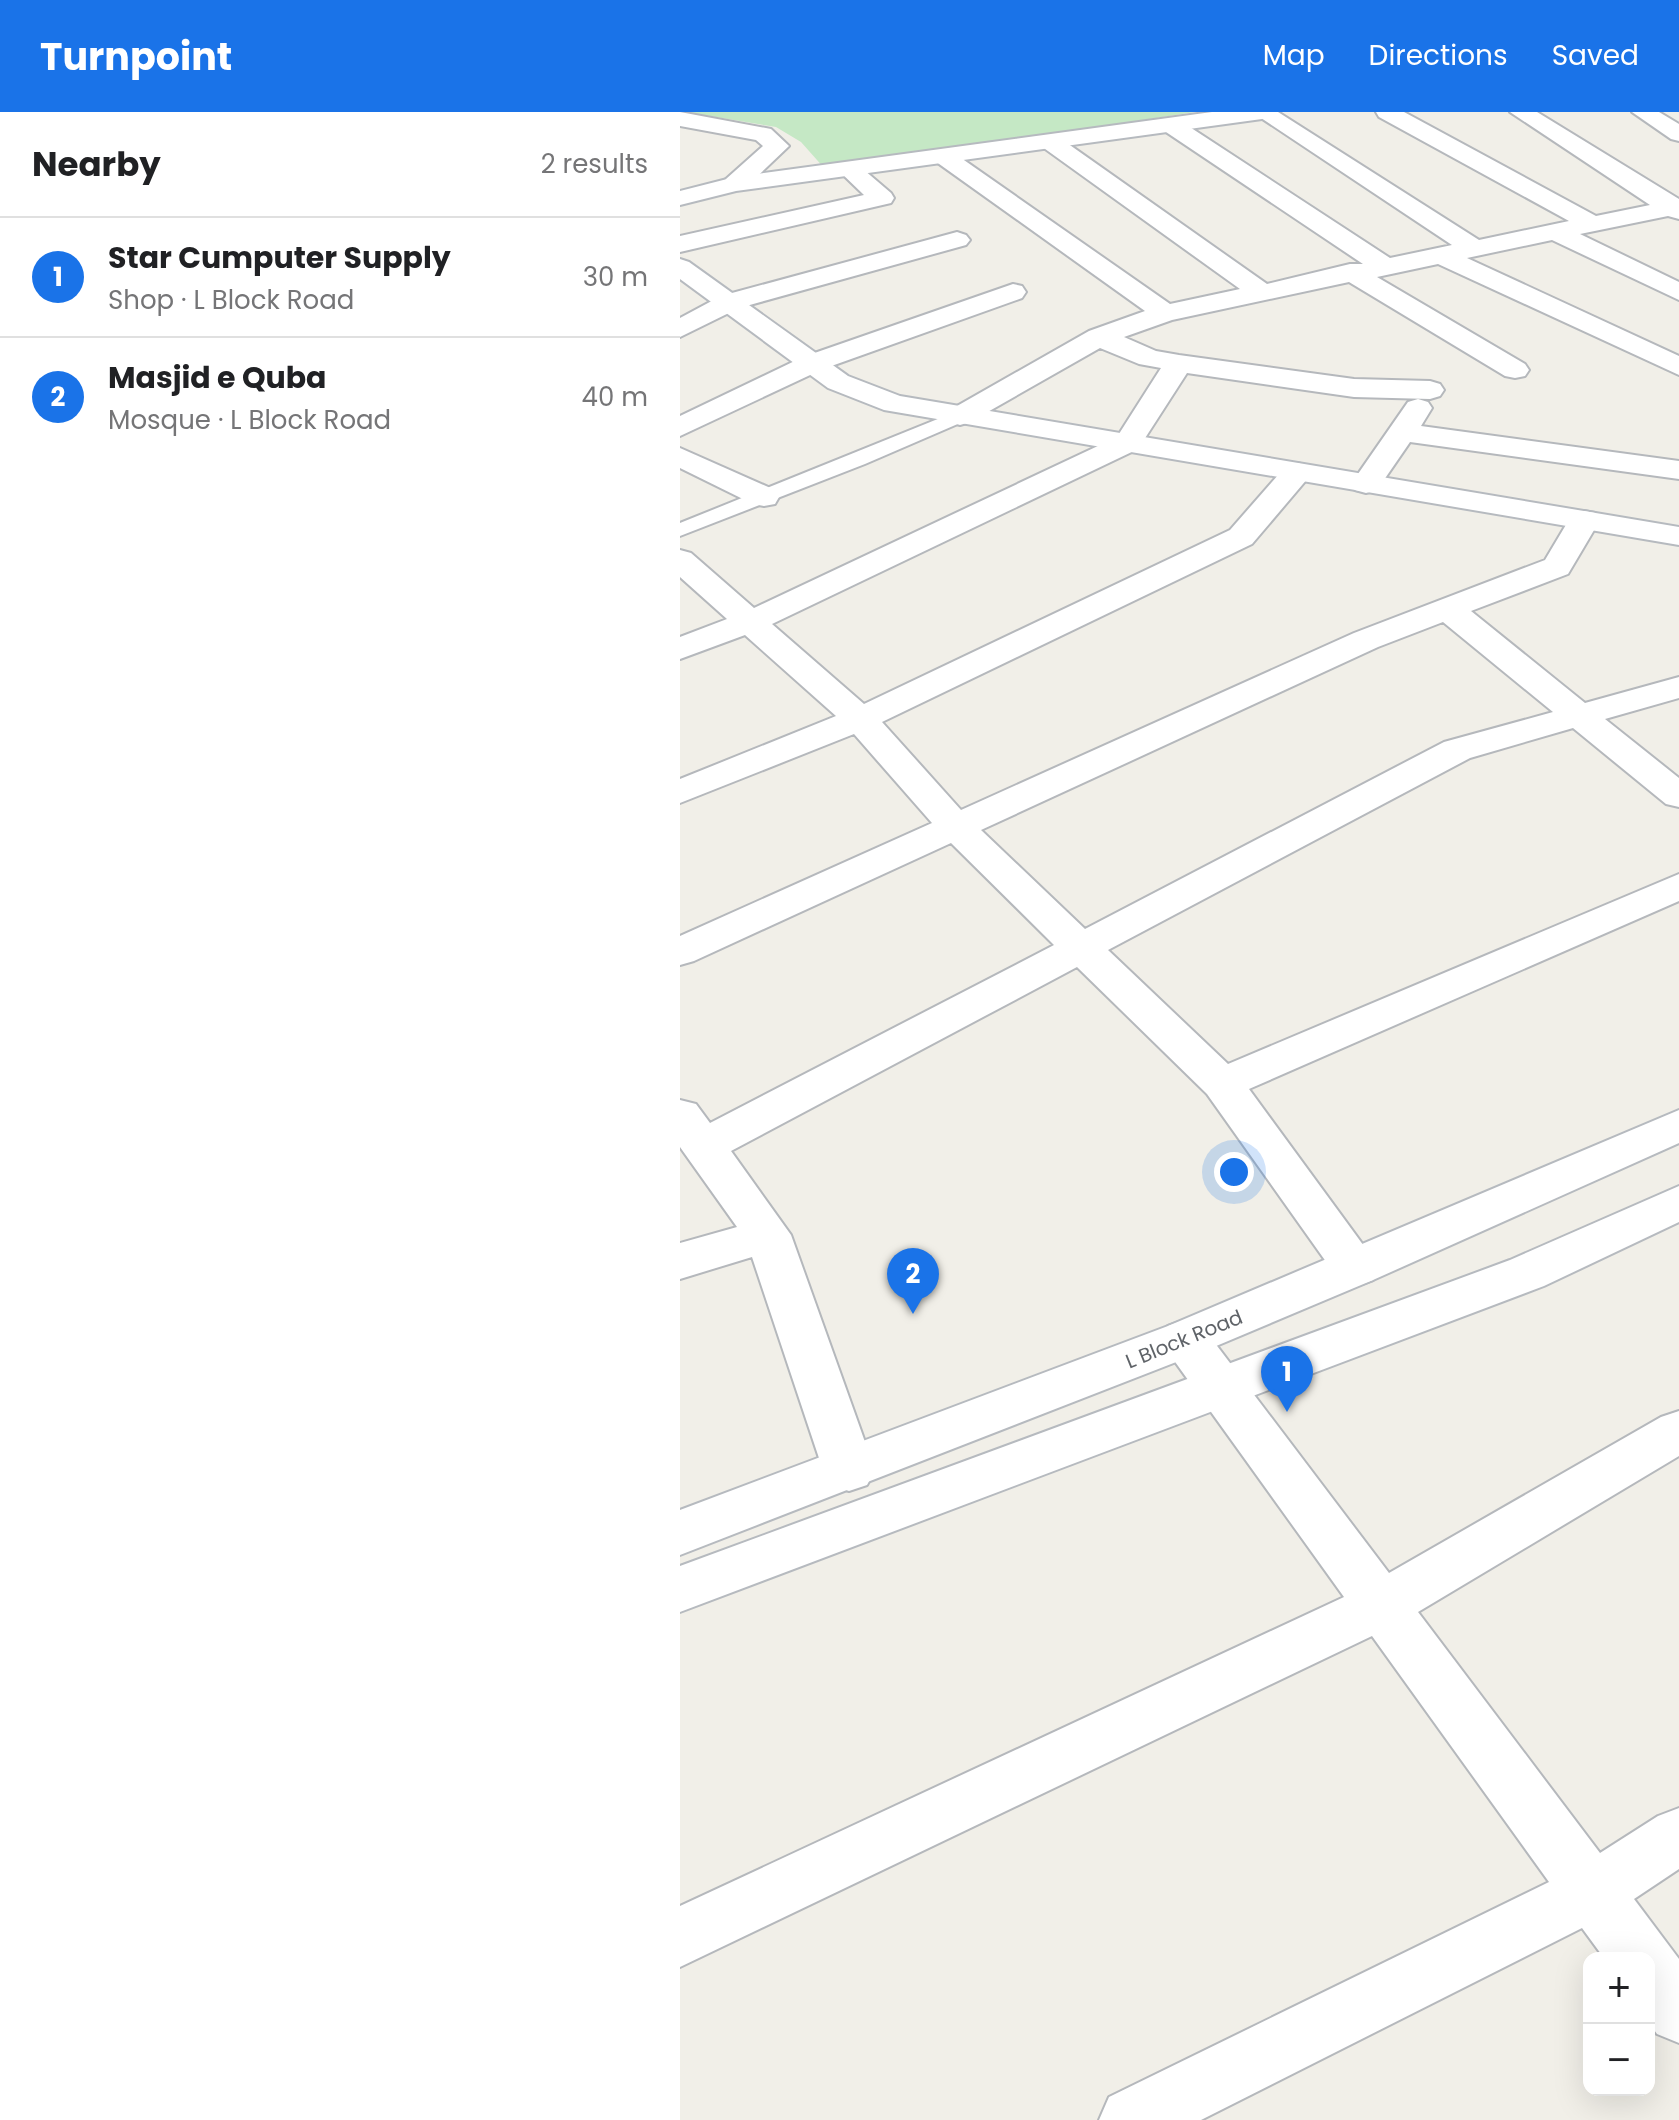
<!DOCTYPE html>
<meta charset="utf-8">
<style>
body{margin:0;font-family:Poppins,sans-serif;background:#f2f2f2;color:#202124}
.controls{position:absolute;right:24px;bottom:24px;display:grid;overflow:hidden;border-radius:16px;box-shadow:0 8px 32px #0002}
.controls button{width:72px;height:72px;display:grid;place-items:center;padding:0;border:0;border-bottom:2px solid #e0e0e0;background:#fff;color:#202124;font:40px sans-serif}
.you{position:absolute;left:554px;top:1060px;width:28px;height:28px;margin:-20px;border:6px solid #fff;border-radius:50%;background:#1a73e8;box-shadow:0 0 0 12px #1a73e833}
.badge{display:grid;place-items:center;width:52px;height:52px;border-radius:50%;background:#1a73e8;color:#fff;font-size:26px;font-weight:700}
.pin{position:absolute;translate:-50% -66px;filter:drop-shadow(0 2px 4px #0008)}
.pin::after{content:'';position:absolute;top:42px;width:28px;height:24px;background:inherit;clip-path:polygon(0 0,100% 0,50% 100%)}
.list{margin:0;padding:0;list-style:none}
h2{display:flex;justify-content:space-between;align-items:center;height:104px;margin:0;padding:0 32px;font-size:34px}
h2 small{font-size:26px;font-weight:400;color:#757577}
.list li{display:grid;grid-template-columns:52px 1fr auto;gap:24px;align-items:center;box-sizing:border-box;height:120px;padding:0 32px;border-top:2px solid #e0e0e0}
.list b{display:block;font-size:30px;white-space:nowrap}
.list p{margin:0;font-size:26px;white-space:nowrap;color:#757577}
.list em{font-size:26px;font-style:normal;color:#757577}
.map{position:relative;flex:none;width:999px;height:2008px;overflow:hidden}
header{display:flex;align-items:center;gap:48px;box-sizing:border-box;height:112px;padding:0 40px;background:#1a73e8;color:#fff}
header strong{font-size:38px}
nav{display:flex;gap:44px;margin-inline-start:auto;font-size:28px}
main{display:flex}
aside{flex:1;background:#fff}
.map>svg:first-child{display:block}
.green{fill:#c5e8c5}
.lines{fill:none;stroke-linecap:round;stroke-linejoin:round}
.lane-casing{stroke:#b5b8bc;stroke-width:4}
.street-casing{stroke:#b5b8bc;stroke-width:4}
.secondary-casing{stroke:#b6babf;stroke-width:4}
.lane{fill:#fff;fill-rule:evenodd}
.street{fill:#fff;fill-rule:evenodd}
.secondary{fill:#fff;fill-rule:evenodd}
.labels{text-anchor:middle;stroke-width:7;stroke-linejoin:round;paint-order:stroke}
.street-label{font-size:20px;fill:#5f6368;stroke:#fff}
</style>
<header>
<strong>Turnpoint</strong>
<nav><a>Map</a><a>Directions</a><a>Saved</a></nav>
</header>
<main>
<aside>
<h2>Nearby<small>2 results</small></h2>
<ul class="list">
<li><span class="badge">1</span><div><b>Star Cumputer Supply</b><p>Shop · L Block Road</p></div><em>30 m</em></li>
<li><span class="badge">2</span><div><b>Masjid e Quba</b><p>Mosque · L Block Road</p></div><em>40 m</em></li>
</ul>
</aside>
<div class="map">
<svg width="999" height="2008" viewBox="0 0 999 2008">
<rect width="100%" height="100%" fill="#f1efe8"/>
<polygon class="green" points="6,0 515,0 145,57 121,30 96,15"/>
<g class="lines">
<g class="lane-casing">
<polygon id="lane" points="280,298 289,304 287,308 185,352 0,424 0,411"/>
</g>
<g class="street-casing">
<g id="street">
<polygon points="0,0 91,17 109,34 64,77 46,77 43,72 46,67 83,34 76,28 0,14"/>
<path d="M572,0H598L799,128L889,109L699,5L696,0H724L916,104L970,93L830,0H857L999,87V107L988,104L900,122L999,170V188L872,128L787,146L999,244V263L758,152L697,165L845,252L849,258L845,264L835,266L825,264L669,170L492,208L444,225L476,239L499,243L674,267L750,269L760,272L764,278L760,284L750,287L674,285L507,261L458,337L92,512L184,592L550,418L606,354L617,351L628,354L632,360L628,366L572,432L202,610L281,698L674,521L865,448L893,401L904,399L915,401L920,408L888,462L791,499L905,591L999,565V586L925,607L999,666V695L986,692L893,616L790,646L428,838L548,952L999,762V789L569,977L700,1156L693,1168L676,1174L659,1168L527,982L397,855L51,1039L111,1123L195,1358L187,1373L169,1379L151,1373L143,1358L72,1145L0,1167V1131L57,1115L0,1035V988L16,992L30,1011L374,833L271,731L14,849L0,853V824L252,711L174,622L0,691V667L156,604L65,523L0,547V525L47,507L0,465V438L11,441L74,496L437,325L481,256L459,252L420,236L290,310L280,313L270,310L265,304L270,298L409,219L465,199L255,49L251,44L255,39H271L490,192L560,177L361,34L357,29L361,24H377L587,172L670,152H683L483,18L480,13L483,8H499L710,146L772,133ZM763,510L873,600L764,630L405,817L301,718L698,535Z"/>
<polygon points="952,0 979,0 999,12 999,29 991,27"/>
<polygon points="169,50 177,52 211,81 214,86 211,91 0,140 0,124 184,83 157,57 161,52"/>
<polygon points="277,120 286,123 290,128 286,133 59,196 0,225 0,206 41,184"/>
<polygon points="333,172 342,174 346,180 342,186 143,257 0,324 0,304 123,245"/>
<polygon points="738,287 748,290 752,296 741,314 999,349 999,367 730,330 697,378 686,381 675,378 671,372 728,290"/>
<polygon points="0,336 95,378 99,385 95,392 84,394 73,392 0,356"/>
<polygon points="505,1208 522,1214 709,1461 981,1305 999,1299 999,1344 738,1500 920,1741 978,1704 999,1696 999,1757 954,1787 999,1847 999,1931 977,1922 969,1911 969,1846 924,1846 902,1816 521,2008 419,2008 429,1985 869,1770 692,1524 0,1855 0,1794 664,1485 488,1240 481,1227 488,1214"/>
</g>
</g>
<g class="secondary-casing">
<g id="secondary">
<polygon points="532,0 593,0 590,5 582,7 56,79 0,93 0,79 55,65"/>
<polygon points="0,147 9,150 168,264 220,284 999,415 999,433 204,298 148,276 0,167"/>
<polygon points="999,998 999,1031 693,1168 522,1240 0,1443 0,1398 488,1214"/>
<polygon points="999,1074 999,1110 864,1174 0,1500 0,1454 830,1148"/>
</g>
</g>
<use href="#lane" class="lane"/>
<use href="#street" class="street"/>
<use href="#secondary" class="secondary"/>
</g>
<g class="labels">
<g class="street-label">
<text transform="translate(504 1227) rotate(-22)" y="7">L Block Road</text>
</g>
</g>
</svg>
<div class="controls">
<button>+</button>
<button>−</button>
</div>
<div class="you"></div>
<div class="pin badge" style="left:607px;top:1300px">1</div>
<div class="pin badge" style="left:233px;top:1202px">2</div>
</div>
</main>
